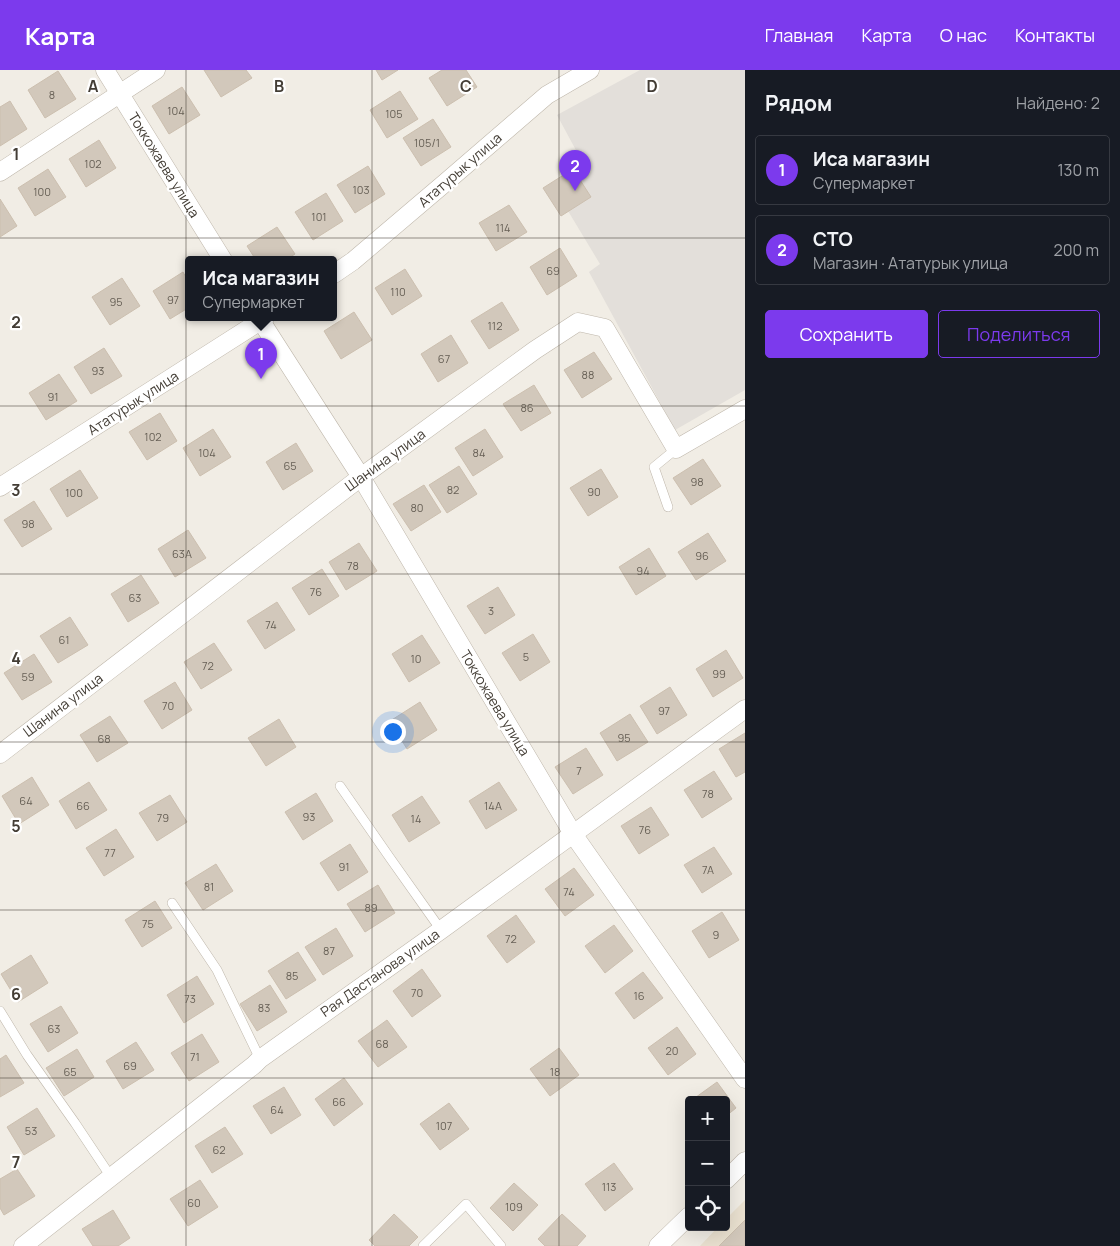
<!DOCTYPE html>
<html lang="ru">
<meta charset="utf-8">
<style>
body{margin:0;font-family:Manrope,sans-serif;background:#242831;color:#f1f3f6}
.controls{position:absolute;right:15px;bottom:15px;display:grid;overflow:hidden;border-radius:5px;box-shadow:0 5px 20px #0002}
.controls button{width:45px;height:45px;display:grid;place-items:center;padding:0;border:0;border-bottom:1px solid #363941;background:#171b24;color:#f1f3f6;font:25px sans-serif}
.you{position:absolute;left:392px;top:661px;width:18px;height:18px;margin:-12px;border:4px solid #fff;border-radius:50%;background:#1a73e8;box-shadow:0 0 0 8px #1a73e833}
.badge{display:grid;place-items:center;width:32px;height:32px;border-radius:50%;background:#7c3aed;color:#fff;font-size:16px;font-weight:700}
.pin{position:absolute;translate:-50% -41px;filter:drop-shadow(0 1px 2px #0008)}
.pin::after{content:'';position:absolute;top:26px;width:18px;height:15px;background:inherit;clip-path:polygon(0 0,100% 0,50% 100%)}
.popup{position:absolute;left:185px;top:186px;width:152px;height:65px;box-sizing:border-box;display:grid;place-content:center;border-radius:5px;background:#171b24;filter:drop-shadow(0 1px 4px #0005);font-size:16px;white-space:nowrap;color:#9ea1a6}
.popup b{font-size:19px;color:#f1f3f6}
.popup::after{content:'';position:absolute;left:50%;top:100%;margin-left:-10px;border:10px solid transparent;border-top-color:#171b24}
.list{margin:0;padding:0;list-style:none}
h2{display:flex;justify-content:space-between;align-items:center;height:65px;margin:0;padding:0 20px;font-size:21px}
h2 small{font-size:16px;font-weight:400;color:#9ea1a6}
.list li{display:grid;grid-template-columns:32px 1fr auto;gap:15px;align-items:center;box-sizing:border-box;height:70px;margin:0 10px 10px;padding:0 10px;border:1px solid #363941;border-radius:5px}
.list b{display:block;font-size:19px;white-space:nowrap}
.list p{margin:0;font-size:16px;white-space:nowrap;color:#9ea1a6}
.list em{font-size:16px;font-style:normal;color:#9ea1a6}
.actions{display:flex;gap:10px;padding:15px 20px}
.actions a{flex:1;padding:11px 0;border:1px solid #7c3aed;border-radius:5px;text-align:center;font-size:18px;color:#7c3aed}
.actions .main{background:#7c3aed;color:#fff}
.icon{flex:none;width:28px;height:28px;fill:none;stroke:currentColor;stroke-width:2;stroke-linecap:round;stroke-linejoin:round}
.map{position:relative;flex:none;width:745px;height:1176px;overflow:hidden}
header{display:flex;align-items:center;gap:30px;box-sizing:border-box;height:70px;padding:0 25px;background:#7c3aed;color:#fff}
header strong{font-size:24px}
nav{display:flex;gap:28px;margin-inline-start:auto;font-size:18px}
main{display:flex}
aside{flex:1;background:#171b24}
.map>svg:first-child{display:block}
.industrial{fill:#e3dfda}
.education{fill:#eae1d0}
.building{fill:#d2c8bb;stroke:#ccbfaf}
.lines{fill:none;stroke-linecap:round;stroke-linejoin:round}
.lane-casing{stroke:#bfb7ab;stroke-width:10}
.street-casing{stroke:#bfb7ab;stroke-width:19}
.lane{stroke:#fff;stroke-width:9}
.street{stroke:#fff;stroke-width:18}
.grid{fill:none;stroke:#433d35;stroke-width:1;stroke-opacity:0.55}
.labels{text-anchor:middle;stroke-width:4.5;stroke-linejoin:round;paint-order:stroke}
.number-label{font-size:11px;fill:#676056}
.street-label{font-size:14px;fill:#433d35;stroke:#fff}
.grid-label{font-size:16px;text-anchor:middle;font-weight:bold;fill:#433d35;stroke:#fff;stroke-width:4.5;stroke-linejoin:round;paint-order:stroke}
</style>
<header>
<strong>Карта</strong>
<nav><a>Главная</a><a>Карта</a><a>О нас</a><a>Контакты</a></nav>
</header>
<main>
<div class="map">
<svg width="745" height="1176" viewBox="0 0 745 1176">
<rect width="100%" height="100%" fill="#f1ede5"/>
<polygon class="industrial" points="640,0 745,0 745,320 675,360 589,202 600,194 553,116 585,97 557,45"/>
<polygon class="education" points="745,1130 745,1176 700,1176 718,1157 726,1157 726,1149"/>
<g class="building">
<polygon points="204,0 246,0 252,8 221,27"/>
<polygon points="376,0 398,0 382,10"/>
<polygon points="442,0 466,0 477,17 447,36 429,8"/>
<polygon points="58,1 76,29 45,48 28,20"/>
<polygon points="182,17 200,45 169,64 152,36"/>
<polygon points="400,21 418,49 387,68 370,40"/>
<polygon points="10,31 27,59 0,76 0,37"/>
<polygon points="433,49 451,77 421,96 403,68"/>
<polygon points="99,70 116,98 86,117 69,89"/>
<polygon points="368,96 385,124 355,143 337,115"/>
<polygon points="48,99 66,127 35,146 18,118"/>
<polygon points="573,99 591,127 561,146 543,118"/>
<polygon points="326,123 343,151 313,170 295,142"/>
<polygon points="0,129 17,156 0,167"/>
<polygon points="509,135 527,162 496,181 479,153"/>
<polygon points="277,157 295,184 286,190 256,190 247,176"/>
<polygon points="560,178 577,206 547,225 530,197"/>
<polygon points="405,199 422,226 392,245 375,218"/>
<polygon points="183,202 188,211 188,238 170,249 153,221"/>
<polygon points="122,208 140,236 110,255 92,227"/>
<polygon points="502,232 519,260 489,279 471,251"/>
<polygon points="354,242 372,270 341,289 324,261"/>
<polygon points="451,265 468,293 438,312 421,284"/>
<polygon points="104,278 122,306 91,324 74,297"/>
<polygon points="594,282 612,309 582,328 564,300"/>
<polygon points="59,304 77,331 46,350 29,323"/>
<polygon points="534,315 551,343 521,361 503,334"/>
<polygon points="160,343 177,371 147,390 129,362"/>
<polygon points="213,359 231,387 200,406 183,378"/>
<polygon points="485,359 503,387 473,406 455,378"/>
<polygon points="296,373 313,401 283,420 266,392"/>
<polygon points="703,389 721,416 691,435 673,408"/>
<polygon points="459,396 477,424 447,443 429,415"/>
<polygon points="601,399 618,427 588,446 570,418"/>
<polygon points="80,400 98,428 67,447 50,419"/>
<polygon points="424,415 441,442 411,461 393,434"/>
<polygon points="34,431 52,459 22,477 4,450"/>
<polygon points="188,460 206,488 175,507 158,479"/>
<polygon points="708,463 726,491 696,510 678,482"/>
<polygon points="359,473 377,501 346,520 329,492"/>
<polygon points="649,478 666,506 636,525 619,497"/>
<polygon points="322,499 339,526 309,545 292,518"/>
<polygon points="141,505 159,533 128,552 111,524"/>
<polygon points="498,517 515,545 485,564 467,536"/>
<polygon points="277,532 295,560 265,579 247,551"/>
<polygon points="70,547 88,575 58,593 40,566"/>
<polygon points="533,564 550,592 520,611 502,583"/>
<polygon points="422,565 440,593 409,612 392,584"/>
<polygon points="214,573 232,600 201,619 184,592"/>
<polygon points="726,580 743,608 713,627 696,599"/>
<polygon points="34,584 52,612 22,630 4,603"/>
<polygon points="175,612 192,640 162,659 144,631"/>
<polygon points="670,617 687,645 657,664 640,636"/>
<polygon points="420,632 437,660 407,679 390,651"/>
<polygon points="630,644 648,672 617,691 600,663"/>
<polygon points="110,646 128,673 97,692 80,665"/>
<polygon points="279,649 296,677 266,696 248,668"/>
<polygon points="745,663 745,702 736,707 719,679"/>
<polygon points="586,678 603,705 573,724 555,697"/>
<polygon points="714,701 732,729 702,748 684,720"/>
<polygon points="32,707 49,735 19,754 2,726"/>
<polygon points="89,712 107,740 76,759 59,731"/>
<polygon points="499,712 517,740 486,759 469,731"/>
<polygon points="316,723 333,751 303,770 285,742"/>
<polygon points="170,725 187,752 157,771 139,743"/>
<polygon points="422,726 440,753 409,772 392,745"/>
<polygon points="651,737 669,765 639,784 621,756"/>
<polygon points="116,759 134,787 104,806 86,778"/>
<polygon points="350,774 368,802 338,821 320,793"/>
<polygon points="714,777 732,804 702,823 684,795"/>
<polygon points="216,794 233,821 203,840 185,813"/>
<polygon points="574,798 594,825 565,846 545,819"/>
<polygon points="378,815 395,843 365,862 347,834"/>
<polygon points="155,831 172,858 142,877 125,850"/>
<polygon points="722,842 739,870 709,888 692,861"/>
<polygon points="516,845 535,872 507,893 487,866"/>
<polygon points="614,855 633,881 605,903 585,876"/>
<polygon points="336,858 353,886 323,905 305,877"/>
<polygon points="298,882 316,910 286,929 268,901"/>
<polygon points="31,885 48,913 18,932 1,904"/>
<polygon points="422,899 441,926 412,947 393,921"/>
<polygon points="643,902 663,928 634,949 615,923"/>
<polygon points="197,906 214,934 184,953 167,925"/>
<polygon points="270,915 287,942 257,961 240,934"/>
<polygon points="61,936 78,963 48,982 30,954"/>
<polygon points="387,950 407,977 378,997 358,971"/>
<polygon points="677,957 696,984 668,1005 648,978"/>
<polygon points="202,964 219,992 189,1011 171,983"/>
<polygon points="136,972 154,1000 123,1019 106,991"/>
<polygon points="559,978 579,1005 550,1026 530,999"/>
<polygon points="77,979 94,1007 64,1026 46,998"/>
<polygon points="6,985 24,1013 0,1027 0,989"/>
<polygon points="344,1008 363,1034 334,1056 315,1029"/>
<polygon points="717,1012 736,1038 726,1046 726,1030 692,1030"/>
<polygon points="284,1017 301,1045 271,1064 253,1036"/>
<polygon points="449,1033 469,1059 440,1080 420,1054"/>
<polygon points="37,1038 55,1066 24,1085 7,1057"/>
<polygon points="225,1057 243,1084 212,1103 195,1076"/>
<polygon points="614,1093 633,1119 605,1141 585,1114"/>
<polygon points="17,1099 35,1126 4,1145 0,1138 0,1109"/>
<polygon points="200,1110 218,1137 188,1156 170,1129"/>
<polygon points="514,1113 538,1135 513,1161 490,1138"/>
<polygon points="113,1140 130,1168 118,1176 93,1176 82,1159"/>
<polygon points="394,1144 418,1167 409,1176 375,1176 369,1170"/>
<polygon points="562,1144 586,1166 577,1176 545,1176 538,1169"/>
<polygon points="745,1150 745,1176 719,1176"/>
</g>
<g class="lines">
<g class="lane-casing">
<g id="lane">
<polyline points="668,437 654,397 676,379"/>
<polyline points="340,716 390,788 441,860"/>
<polyline points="172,833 217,900 260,989"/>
<polyline points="0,941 27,985 75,1053 111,1107"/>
<polyline points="423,1176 466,1134 501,1176"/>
</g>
</g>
<g class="street-casing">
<g id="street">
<polyline points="105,0 223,190"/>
<polyline points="0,102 156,0"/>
<polyline points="334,204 353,191 446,112 547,25 590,0"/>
<polyline points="259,248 361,407 573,764 745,1009"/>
<polyline points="0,417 265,248"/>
<polyline points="0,684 361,407 535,280 578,252 605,258 676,379 745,339"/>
<polyline points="726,1110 745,1091"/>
<polyline points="23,1176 254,995 260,989 441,860 745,639"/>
<polyline points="658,1176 689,1146"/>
</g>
</g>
<use href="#lane" class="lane"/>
<use href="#street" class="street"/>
</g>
<path class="grid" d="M186,0V1176M372,0V1176M559,0V1176M0,168H745M0,336H745M0,504H745M0,672H745M0,840H745M0,1008H745"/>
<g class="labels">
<g class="number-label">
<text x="52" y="29">8</text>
<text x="176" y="45">104</text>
<text x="394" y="48">105</text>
<text x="427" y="77">105/1</text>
<text x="93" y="98">102</text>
<text x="361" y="124">103</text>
<text x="42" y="126">100</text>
<text x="319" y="151">101</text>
<text x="503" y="162">114</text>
<text x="553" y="205">69</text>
<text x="398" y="226">110</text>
<text x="173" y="234">97</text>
<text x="116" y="236">95</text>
<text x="495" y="260">112</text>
<text x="444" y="293">67</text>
<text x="98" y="305">93</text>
<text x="588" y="309">88</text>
<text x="53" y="331">91</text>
<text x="527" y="342">86</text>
<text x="153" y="371">102</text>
<text x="207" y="387">104</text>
<text x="479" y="387">84</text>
<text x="290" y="400">65</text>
<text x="697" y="416">98</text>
<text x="453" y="424">82</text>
<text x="594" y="426">90</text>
<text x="74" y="427">100</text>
<text x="417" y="442">80</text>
<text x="28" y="458">98</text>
<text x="182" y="488">63А</text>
<text x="702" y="490">96</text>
<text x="353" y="500">78</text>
<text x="643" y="505">94</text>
<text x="316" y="526">76</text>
<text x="135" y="532">63</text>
<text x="491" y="545">3</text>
<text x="271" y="559">74</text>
<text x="64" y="574">61</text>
<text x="526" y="591">5</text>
<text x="416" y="593">10</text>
<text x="208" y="600">72</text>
<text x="719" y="608">99</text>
<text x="28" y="611">59</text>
<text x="168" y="640">70</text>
<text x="664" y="645">97</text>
<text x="624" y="672">95</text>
<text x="104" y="673">68</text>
<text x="579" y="705">7</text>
<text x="708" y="728">78</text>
<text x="26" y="735">64</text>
<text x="83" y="740">66</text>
<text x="493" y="740">14А</text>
<text x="309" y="751">93</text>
<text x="163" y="752">79</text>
<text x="416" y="753">14</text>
<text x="645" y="764">76</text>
<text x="110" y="787">77</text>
<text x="344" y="801">91</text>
<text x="708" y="804">7А</text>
<text x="209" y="821">81</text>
<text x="569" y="826">74</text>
<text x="371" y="842">89</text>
<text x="148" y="858">75</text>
<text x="716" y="869">9</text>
<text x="511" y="873">72</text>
<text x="329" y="885">87</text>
<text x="292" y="910">85</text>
<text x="417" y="927">70</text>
<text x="639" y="930">16</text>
<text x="190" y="933">73</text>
<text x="264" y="942">83</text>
<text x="54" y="963">63</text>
<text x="382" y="978">68</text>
<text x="672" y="985">20</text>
<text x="195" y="991">71</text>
<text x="130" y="1000">69</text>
<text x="70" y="1006">65</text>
<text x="555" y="1006">18</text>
<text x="339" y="1036">66</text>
<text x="277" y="1044">64</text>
<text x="444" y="1060">107</text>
<text x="31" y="1065">53</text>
<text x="219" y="1084">62</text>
<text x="609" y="1121">113</text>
<text x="194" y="1137">60</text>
<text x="514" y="1141">109</text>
</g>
<g class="street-label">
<text transform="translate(164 95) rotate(58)" y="5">Токкожаева улица</text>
<text transform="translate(460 100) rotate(-41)" y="5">Ататурык улица</text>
<text transform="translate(133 333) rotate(-33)" y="5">Ататурык улица</text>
<text transform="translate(385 390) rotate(-36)" y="5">Шанина улица</text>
<text transform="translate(495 633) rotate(59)" y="5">Токкожаева улица</text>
<text transform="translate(63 635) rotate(-37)" y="5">Шанина улица</text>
<text transform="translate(380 903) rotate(-35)" y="5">Рая Дастанова улица</text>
</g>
</g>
<g class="grid-label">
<text x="93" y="22">A</text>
<text x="279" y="22">B</text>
<text x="466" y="22">C</text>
<text x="652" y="22">D</text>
<text x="16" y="90">1</text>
<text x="16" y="258">2</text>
<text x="16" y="426">3</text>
<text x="16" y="594">4</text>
<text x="16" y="762">5</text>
<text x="16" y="930">6</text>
<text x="16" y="1098">7</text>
</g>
</svg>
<div class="controls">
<button>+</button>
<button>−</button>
<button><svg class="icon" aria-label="locate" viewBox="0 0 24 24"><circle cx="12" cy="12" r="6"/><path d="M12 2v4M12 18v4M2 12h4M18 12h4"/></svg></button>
</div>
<div class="you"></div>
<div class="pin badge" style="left:261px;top:309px">1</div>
<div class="popup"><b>Иса магазин</b>Супермаркет</div>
<div class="pin badge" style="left:575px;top:121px">2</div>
</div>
<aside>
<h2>Рядом<small>Найдено: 2</small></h2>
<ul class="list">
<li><span class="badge">1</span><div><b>Иса магазин</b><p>Супермаркет</p></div><em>130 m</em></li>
<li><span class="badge">2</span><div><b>СТО</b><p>Магазин · Ататурык улица</p></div><em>200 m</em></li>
</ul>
<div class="actions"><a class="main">Сохранить</a><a>Поделиться</a></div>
</aside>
</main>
